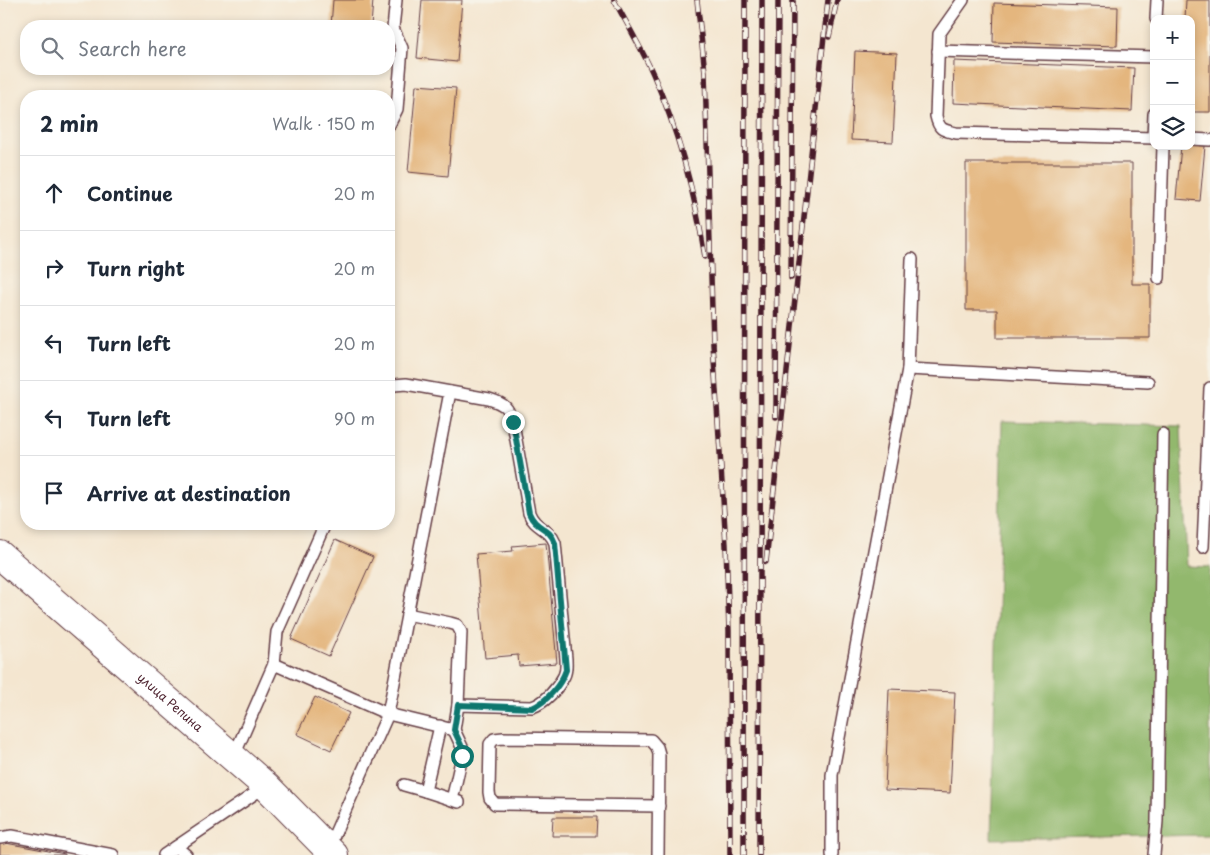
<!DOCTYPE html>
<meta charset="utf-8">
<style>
body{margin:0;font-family:"Playpen Sans",sans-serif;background:#f2f2f3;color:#1f2937}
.controls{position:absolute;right:15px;top:15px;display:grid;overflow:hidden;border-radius:10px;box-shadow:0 2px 8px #0003}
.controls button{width:45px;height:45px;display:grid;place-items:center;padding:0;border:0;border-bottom:1px solid #e0e1e3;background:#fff;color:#1f2937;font:25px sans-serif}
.stop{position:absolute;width:15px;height:15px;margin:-11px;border:4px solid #0f766e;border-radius:50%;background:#fff}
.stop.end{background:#0f766e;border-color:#fff;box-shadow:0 1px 5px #0008}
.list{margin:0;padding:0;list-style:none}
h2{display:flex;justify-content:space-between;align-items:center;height:65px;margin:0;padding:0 20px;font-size:21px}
h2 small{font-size:16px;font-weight:400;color:#747a83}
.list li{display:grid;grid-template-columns:32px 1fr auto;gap:15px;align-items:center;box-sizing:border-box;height:75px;padding:0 20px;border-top:1px solid #e0e1e3}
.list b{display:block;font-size:19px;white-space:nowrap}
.list em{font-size:16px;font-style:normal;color:#747a83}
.icon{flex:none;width:28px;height:28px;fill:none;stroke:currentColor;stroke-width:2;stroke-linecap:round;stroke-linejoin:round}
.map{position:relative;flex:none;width:1210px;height:855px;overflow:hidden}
.search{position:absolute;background:#fff;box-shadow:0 2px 8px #0003;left:20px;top:20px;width:375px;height:55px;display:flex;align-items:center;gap:12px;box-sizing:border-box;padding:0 18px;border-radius:20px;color:#747a83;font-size:19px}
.panel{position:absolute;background:#fff;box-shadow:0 2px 8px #0003;left:20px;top:90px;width:375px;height:440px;border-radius:20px}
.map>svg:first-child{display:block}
.forest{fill:#92b86d;stroke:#6e6c4c}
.building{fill:#e4b67e}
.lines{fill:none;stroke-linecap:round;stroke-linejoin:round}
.lane-casing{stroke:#643d44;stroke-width:14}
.secondary-casing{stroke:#643d44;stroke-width:30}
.lane{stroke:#fff;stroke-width:11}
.secondary{stroke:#fff;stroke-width:28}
.rail-casing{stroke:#4a1f2b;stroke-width:5.5}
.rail{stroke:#f7f3e8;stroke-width:4;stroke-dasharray:11;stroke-linecap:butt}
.route{stroke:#0f766e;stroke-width:6}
.labels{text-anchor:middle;stroke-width:5;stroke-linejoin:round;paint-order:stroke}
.street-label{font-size:12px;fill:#4a1f2b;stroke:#f7f3e8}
</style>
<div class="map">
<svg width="1210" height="855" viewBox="0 0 1210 855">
<rect width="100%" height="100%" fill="#f7f3e8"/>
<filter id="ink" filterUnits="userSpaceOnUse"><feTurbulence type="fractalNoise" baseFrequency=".02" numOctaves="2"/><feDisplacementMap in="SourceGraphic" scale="10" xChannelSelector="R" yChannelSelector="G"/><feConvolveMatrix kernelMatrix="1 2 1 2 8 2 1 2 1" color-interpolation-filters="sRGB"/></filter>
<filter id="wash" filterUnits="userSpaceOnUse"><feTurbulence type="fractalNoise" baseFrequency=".0096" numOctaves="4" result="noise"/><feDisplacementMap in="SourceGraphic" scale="20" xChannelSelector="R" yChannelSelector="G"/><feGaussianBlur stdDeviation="1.12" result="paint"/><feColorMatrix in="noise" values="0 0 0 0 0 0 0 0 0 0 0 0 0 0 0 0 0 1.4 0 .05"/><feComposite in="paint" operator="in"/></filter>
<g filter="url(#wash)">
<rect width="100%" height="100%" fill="#f4e6d0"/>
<polygon class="forest" points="1002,421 1181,426 1187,566 1210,567 1210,835 991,839"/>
<g id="blocks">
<g class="building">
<polygon points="333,0 373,0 371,26 331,26"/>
<polygon points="422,0 462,0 457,62 417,58"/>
<polygon points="1186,0 1210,0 1210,112 1191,112 1191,19 1185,19"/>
<polygon points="994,3 1118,7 1117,46 993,42"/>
<polygon points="855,51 897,53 893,142 851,140"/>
<polygon points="954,61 1134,68 1132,111 953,103"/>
<polygon points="416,85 456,88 448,176 408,172"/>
<polygon points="1191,145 1205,146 1200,201 1176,199 1181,146 1191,146"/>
<polygon points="966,163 1132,163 1132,284 1150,284 1150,338 997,338 997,310 966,310"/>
<polygon points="335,540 373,557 329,656 291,639"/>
<polygon points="546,543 557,663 519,666 518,655 485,658 476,554 513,551 512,546"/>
<polygon points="889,689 955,692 950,793 885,790"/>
<polygon points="315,697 349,713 331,750 297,734"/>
<polygon points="553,817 597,817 596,836 552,836"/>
<polygon points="0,842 65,854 65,855 0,855"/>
</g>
</g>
</g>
<g filter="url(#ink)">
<use href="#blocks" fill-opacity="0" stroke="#643d44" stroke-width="1"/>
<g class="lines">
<g class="lane-casing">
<g id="lane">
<path d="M963,0L939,34L936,116C939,130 943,130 956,133L1154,138"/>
<polyline points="1156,19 1157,0"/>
<polyline points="938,51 1154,57"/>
<polyline points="389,125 397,109 402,48 393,28 396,0"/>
<polyline points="1153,138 1154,114"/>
<polyline points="1191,139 1210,140"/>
<polyline points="1159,278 1163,146"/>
<polyline points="908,369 1148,382"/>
<polyline points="1203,547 1210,388"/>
<polyline points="407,614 450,623 457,625 461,632 458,705"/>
<path d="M274,664L388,714L454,730L458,705L532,707C545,703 558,688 564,676C567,670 566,665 566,659L555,543C549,527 535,529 529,513L513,423C508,407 505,404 489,399L406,384L394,385L389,388"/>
<polyline points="440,726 425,791 459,802"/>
<polyline points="233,758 274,664 277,632 325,524"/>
<polyline points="404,785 425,791"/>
<polyline points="452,800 463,752 462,747 454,730"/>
<polyline points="0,838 12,836 113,855"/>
<polyline points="176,847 186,855"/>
<polyline points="328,849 388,714 450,392"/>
<polyline points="164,855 266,786"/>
<polyline points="658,855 659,754 657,747 651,740 503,738 494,739 490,744 489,792 490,798 495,804 659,806"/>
<polyline points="832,855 832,775 908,369 912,259"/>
<polyline points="1154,855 1157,821 1163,434"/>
</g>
</g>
<g class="secondary-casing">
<g id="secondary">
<path id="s1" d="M0,555L266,786L334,855"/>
</g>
</g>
<use href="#lane" class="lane"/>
<use href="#secondary" class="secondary"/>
<g class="rail-casing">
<g id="rail">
<path d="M614,0C627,24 642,49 653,74C679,133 695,194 705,257"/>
<polyline points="697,0 705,72 713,344 726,545 729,631 730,855"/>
<polyline points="829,37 837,0"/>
<polyline points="791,278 793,0"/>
<polyline points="776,417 778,0"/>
<polyline points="766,562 828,0"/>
<polyline points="744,855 745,0"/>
<polyline points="759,855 762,0"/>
</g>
</g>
<use href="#rail" class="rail"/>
</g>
</g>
<g class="lines" filter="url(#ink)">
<path class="route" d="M462,756V747L454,730L458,705L532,708C547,702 561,684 566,670L555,543C549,526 536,530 529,513L513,422"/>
</g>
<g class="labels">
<g class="street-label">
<text dy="4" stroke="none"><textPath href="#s1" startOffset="225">улица Репина</textPath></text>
</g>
</g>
</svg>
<div class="controls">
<button>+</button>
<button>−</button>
<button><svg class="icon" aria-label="layers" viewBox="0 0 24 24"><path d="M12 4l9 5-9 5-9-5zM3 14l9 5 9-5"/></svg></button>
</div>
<div class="stop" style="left:462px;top:756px"></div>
<div class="stop end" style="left:513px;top:422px"></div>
<div class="search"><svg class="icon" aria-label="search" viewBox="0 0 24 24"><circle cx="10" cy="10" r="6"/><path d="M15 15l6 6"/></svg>Search here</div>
<section class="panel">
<h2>2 min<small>Walk · 150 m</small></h2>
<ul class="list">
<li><svg class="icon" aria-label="ahead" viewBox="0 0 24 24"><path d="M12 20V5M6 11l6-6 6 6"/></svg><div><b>Continue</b></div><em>20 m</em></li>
<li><svg class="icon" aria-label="right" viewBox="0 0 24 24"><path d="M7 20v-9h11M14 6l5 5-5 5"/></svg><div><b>Turn right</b></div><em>20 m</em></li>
<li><svg class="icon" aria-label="left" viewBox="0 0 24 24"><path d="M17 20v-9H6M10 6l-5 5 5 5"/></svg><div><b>Turn left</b></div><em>20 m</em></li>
<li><svg class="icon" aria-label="left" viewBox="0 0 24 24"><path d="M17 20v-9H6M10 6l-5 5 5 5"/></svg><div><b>Turn left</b></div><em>90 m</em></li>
<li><svg class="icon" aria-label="arrive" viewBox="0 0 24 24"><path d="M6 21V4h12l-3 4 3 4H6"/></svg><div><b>Arrive at destination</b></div></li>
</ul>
</section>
</div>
